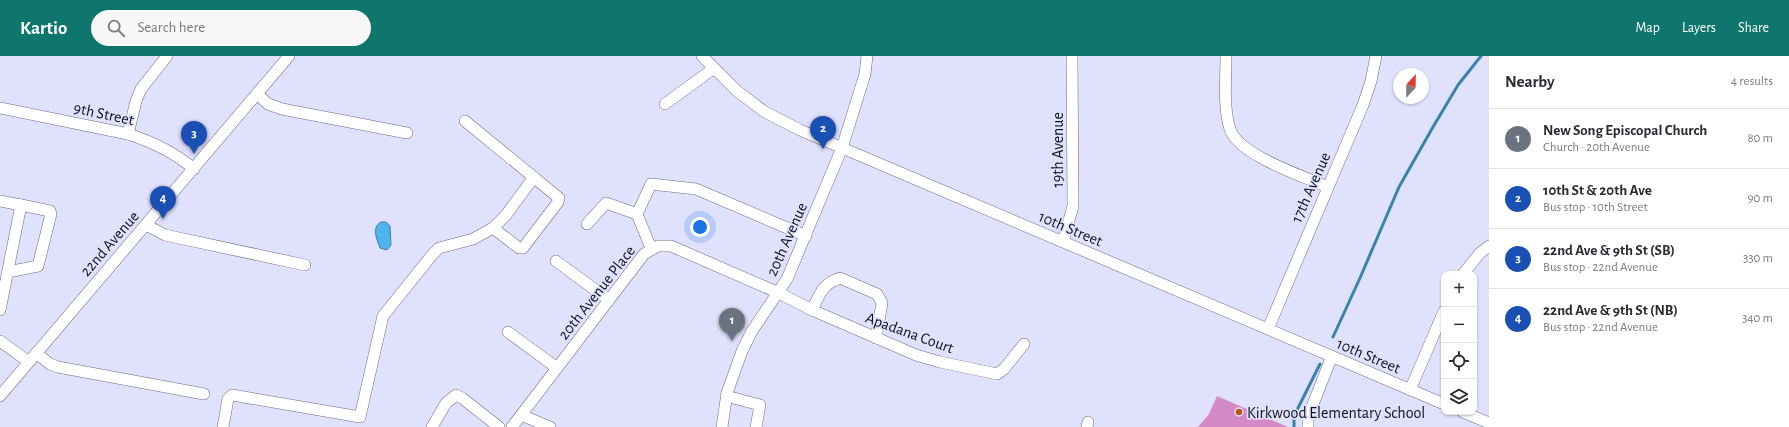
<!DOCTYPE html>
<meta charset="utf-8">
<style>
body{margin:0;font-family:"Alegreya Sans",sans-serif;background:#f7f7f7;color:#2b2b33}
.controls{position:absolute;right:12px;bottom:12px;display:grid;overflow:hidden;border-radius:8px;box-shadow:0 1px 3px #0004}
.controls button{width:36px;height:36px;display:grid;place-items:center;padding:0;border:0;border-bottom:1px solid #e1e1e2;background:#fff;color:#2b2b33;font:20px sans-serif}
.compass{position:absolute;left:1393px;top:12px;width:36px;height:36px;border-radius:50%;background:#fff;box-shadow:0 1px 3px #0004;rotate:22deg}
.you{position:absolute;left:700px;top:171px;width:14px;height:14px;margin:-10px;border:3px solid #fff;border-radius:50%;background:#1a73e8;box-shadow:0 0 0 6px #1a73e833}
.badge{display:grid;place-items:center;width:26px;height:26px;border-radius:50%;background:#0f766e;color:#fff;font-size:13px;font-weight:700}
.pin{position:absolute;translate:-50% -33px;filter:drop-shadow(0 1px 2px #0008)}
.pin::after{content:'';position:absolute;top:21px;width:14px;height:12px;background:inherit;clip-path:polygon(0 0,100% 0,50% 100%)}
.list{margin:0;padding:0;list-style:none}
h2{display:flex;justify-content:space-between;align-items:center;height:52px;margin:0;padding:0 16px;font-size:17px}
h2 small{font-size:13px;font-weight:400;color:#7c7c81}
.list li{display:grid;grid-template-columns:26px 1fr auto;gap:12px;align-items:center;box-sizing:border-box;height:60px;padding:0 16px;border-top:1px solid #e1e1e2}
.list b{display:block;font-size:15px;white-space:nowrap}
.list p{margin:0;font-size:13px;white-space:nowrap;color:#7c7c81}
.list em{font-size:13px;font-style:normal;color:#7c7c81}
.icon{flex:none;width:22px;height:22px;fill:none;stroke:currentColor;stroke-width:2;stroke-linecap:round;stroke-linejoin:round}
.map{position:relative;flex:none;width:1489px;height:371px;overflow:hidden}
header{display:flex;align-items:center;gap:24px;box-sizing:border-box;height:56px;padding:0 20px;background:#0f766e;color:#fff}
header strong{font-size:19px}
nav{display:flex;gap:22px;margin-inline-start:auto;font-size:14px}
.search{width:280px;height:36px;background:#f7f7f7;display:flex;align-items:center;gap:10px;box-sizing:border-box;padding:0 14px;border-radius:22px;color:#7c7c81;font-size:15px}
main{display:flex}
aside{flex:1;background:#fff}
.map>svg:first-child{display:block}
.forest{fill:#d58ac8}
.water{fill:#4eb4e9;stroke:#3b83ab}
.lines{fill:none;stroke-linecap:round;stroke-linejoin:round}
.stream{stroke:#3b83ab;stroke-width:3}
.minor-casing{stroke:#696a86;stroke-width:12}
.minor{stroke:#fff;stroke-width:11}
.poi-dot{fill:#b85619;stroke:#e0e1fc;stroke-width:1.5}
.labels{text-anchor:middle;stroke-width:3.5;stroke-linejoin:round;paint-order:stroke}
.street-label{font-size:16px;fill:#10101b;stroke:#e0e1fc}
.poi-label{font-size:16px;fill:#10101b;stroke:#e0e1fc;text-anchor:start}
</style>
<header>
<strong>Kartio</strong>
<div class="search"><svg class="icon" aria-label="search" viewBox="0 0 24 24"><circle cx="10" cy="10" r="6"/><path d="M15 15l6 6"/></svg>Search here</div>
<nav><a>Map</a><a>Layers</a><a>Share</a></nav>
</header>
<main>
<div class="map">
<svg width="1489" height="371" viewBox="0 0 1489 371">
<rect width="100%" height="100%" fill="#e0e1fc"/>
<polygon class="forest" points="1217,340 1288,371 1198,371 1209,358"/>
<path class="water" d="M381,166H386L390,170L391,189L387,194L380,192C377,183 371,172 381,166Z"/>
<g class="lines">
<g class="stream">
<polyline points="1333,281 1360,222 1399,131 1433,71 1458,29 1481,0"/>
<polyline points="1294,371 1294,360 1320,308"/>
</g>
<g class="minor-casing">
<g id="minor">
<polyline points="702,0 737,35 765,56 800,74 1444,348"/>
<path d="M1226,0C1226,23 1223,51 1230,73C1238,99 1303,120 1328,131"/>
<polyline points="257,38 268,48 282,53 407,77"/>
<polyline points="665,48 713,13"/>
<path d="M0,52L128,78C153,86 174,96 194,113"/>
<polyline points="128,78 136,45 141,33 167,0"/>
<polyline points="0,145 21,149 0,254"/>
<polyline points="637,158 651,128 696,133 806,180"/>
<polyline points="587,168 606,147 637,158 651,192"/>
<polyline points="146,169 165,179 305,209"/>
<polyline points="493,172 506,159 534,121"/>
<polyline points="1063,186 1073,150 1072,0"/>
<polyline points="556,205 609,244"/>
<polyline points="8,216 38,210 51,158 50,155 21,149"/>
<polyline points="1463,218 1480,197 1489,190"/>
<path d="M812,254C820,238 822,228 840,222L877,238L882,247L876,282"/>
<polyline points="1268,273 1363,49 1371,25 1376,0"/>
<polyline points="508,276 557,312"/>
<polyline points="0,285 29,306"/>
<polyline points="36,297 50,308 58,311 204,338"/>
<polyline points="1410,334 1444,255"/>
<polyline points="0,340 289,0"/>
<polyline points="726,340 760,349 756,371"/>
<polyline points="1463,356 1489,367"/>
<polyline points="521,359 550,371"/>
<polyline points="223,371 228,343 232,339 360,361 383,260 432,199 439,192 473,183 493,172 519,192 523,192 558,146 559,142 465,65"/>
<polyline points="432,371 446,347 456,339 462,342 499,371"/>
<polyline points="512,371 644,198 658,190 671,190 779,237 812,254 916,299 940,306 997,318 1004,313 1024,288"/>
<polyline points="722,371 727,337 742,295 752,275 787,223 842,92 865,18 867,0"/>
<polyline points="1087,371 1088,366"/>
<polyline points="1308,371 1308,361 1332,300"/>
</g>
</g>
<use href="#minor" class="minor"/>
</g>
<circle class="poi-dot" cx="1239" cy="356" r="4"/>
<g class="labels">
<g class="street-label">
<text transform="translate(104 57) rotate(12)" y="6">9th Street</text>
<text transform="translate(1057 94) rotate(-90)" y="6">19th Avenue</text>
<text transform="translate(1310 131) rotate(-66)" y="6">17th Avenue</text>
<text transform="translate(1071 172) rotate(23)" y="6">10th Street</text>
<text transform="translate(786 183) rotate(-66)" y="6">20th Avenue</text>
<text transform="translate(109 187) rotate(-49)" y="6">22nd Avenue</text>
<text transform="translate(596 236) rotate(-52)" y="6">20th Avenue Place</text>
<text transform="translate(910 276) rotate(20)" y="6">Apadana Court</text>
<text transform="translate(1369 299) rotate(23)" y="6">10th Street</text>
</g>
<g class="poi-label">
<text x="1247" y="362">Kirkwood Elementary School</text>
</g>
</g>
</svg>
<div class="controls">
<button>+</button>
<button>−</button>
<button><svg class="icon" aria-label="locate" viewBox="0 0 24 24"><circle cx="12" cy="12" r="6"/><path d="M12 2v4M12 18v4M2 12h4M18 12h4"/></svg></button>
<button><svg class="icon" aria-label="layers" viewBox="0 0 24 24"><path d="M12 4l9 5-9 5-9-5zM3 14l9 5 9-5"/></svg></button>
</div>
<svg class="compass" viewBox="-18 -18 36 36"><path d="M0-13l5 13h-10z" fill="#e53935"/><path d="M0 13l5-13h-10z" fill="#7c7c81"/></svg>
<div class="you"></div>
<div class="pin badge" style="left:732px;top:285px;background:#6b7280">1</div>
<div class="pin badge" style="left:823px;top:93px;background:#1a4fb4">2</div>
<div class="pin badge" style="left:194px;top:98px;background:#1a4fb4">3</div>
<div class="pin badge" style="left:163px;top:163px;background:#1a4fb4">4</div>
</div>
<aside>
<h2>Nearby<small>4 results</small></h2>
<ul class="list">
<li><span class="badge" style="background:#6b7280">1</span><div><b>New Song Episcopal Church</b><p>Church · 20th Avenue</p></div><em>80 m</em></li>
<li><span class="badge" style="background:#1a4fb4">2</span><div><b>10th St &amp; 20th Ave</b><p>Bus stop · 10th Street</p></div><em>90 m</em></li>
<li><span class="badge" style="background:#1a4fb4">3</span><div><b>22nd Ave &amp; 9th St (SB)</b><p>Bus stop · 22nd Avenue</p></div><em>330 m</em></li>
<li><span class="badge" style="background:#1a4fb4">4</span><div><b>22nd Ave &amp; 9th St (NB)</b><p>Bus stop · 22nd Avenue</p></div><em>340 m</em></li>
</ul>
</aside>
</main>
